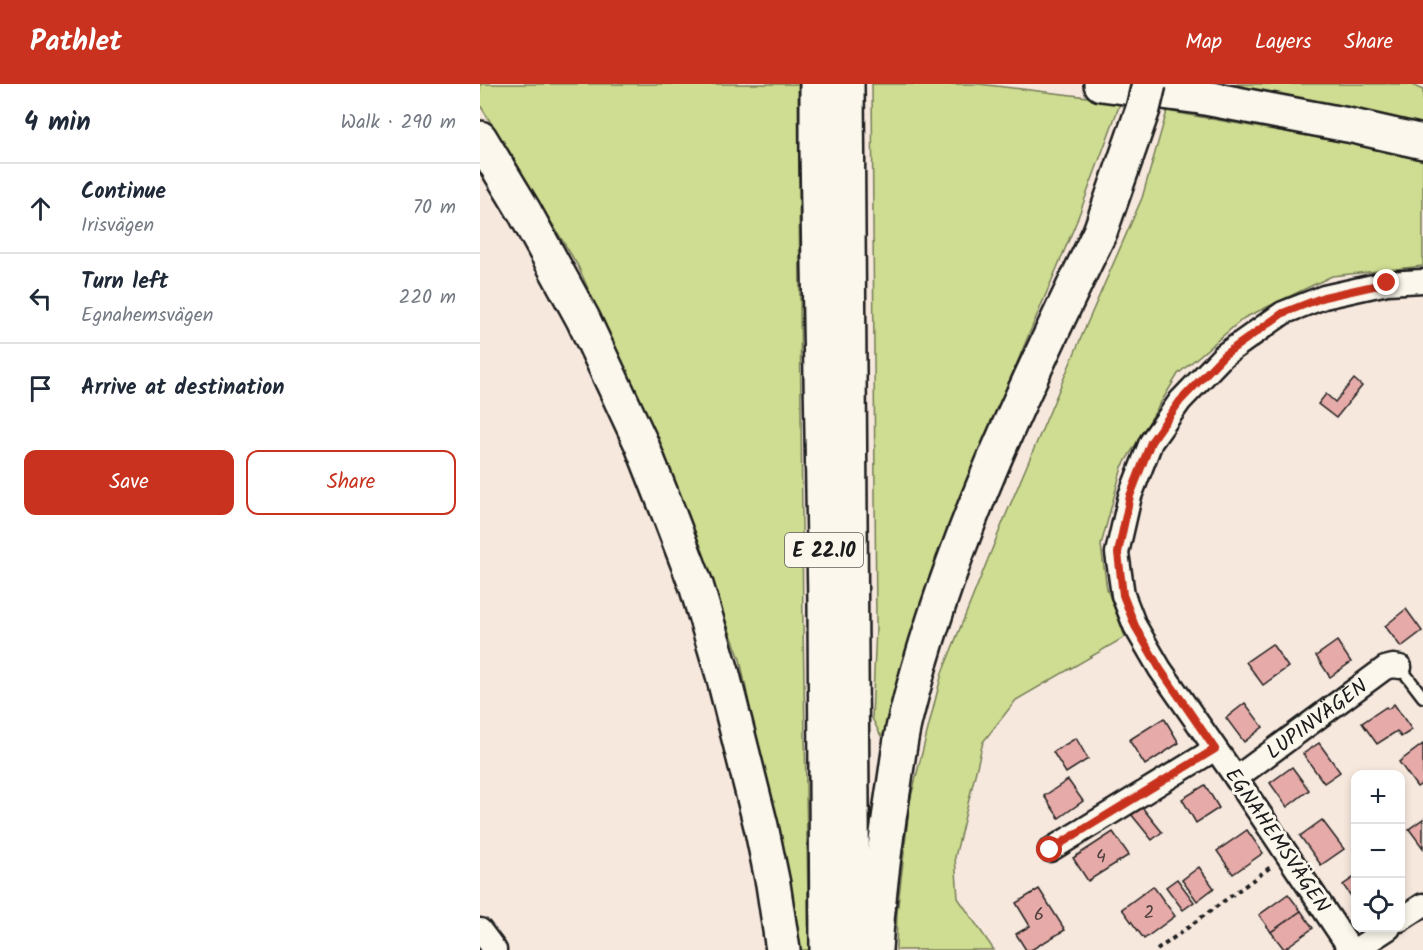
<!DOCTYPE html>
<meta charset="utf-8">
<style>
body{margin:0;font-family:Kalam,sans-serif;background:#f6f6f7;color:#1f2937}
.controls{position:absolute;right:18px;bottom:18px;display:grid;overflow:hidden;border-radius:12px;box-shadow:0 3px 9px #0003}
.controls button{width:54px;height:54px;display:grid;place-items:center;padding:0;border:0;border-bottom:2px solid #e0e1e3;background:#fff;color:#1f2937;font:30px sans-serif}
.stop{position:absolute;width:18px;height:18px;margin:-14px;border:4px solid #c8321e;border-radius:50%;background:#fff}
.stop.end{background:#c8321e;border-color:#fff;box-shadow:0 2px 6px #0008}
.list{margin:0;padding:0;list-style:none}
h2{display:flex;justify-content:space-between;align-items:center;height:78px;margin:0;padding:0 24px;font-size:26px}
h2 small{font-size:20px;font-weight:400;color:#747a83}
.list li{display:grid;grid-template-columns:39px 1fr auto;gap:18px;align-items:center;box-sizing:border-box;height:90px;padding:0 24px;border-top:2px solid #e0e1e3}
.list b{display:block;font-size:22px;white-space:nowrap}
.list p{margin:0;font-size:20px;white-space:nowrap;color:#747a83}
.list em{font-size:20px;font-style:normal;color:#747a83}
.actions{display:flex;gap:12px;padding:18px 24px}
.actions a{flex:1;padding:14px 0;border:2px solid #c8321e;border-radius:12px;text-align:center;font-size:21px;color:#c8321e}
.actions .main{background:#c8321e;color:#fff}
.icon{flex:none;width:33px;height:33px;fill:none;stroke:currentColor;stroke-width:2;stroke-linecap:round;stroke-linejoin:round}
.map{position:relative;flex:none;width:943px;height:866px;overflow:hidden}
header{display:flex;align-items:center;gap:36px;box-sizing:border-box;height:84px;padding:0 30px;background:#c8321e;color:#fff}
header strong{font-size:28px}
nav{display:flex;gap:33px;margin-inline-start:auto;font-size:21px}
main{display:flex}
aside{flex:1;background:#fff}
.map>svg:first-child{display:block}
.green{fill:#cedd91;stroke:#757c56;stroke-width:1.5}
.building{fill:#e6aba8;stroke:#1c1c1c;stroke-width:1.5}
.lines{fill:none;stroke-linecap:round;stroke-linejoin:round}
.service-casing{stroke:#1c1c1c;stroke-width:15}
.minor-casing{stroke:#1c1c1c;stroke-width:27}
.motorway-casing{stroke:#1c1c1c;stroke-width:38}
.path{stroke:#1c1c1c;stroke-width:4;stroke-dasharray:4.5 4.5;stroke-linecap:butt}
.service{stroke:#fbf7ec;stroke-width:10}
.minor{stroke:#fbf7ec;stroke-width:22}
.motorway{stroke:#fbf7ec;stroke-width:33}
.motorway-bridge-casing{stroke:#1c1c1c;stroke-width:38;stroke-linecap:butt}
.motorway-bridge{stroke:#fbf7ec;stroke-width:33}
.route{stroke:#c8321e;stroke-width:8}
.labels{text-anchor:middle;stroke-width:6;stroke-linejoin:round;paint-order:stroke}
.number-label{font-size:18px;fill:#4e403f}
.shield{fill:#fbf7ec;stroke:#5f5e5a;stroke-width:1.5}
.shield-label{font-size:20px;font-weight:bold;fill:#1c1c1c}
.street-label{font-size:21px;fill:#1c1c1c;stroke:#fbf7ec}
</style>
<header>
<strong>Pathlet</strong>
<nav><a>Map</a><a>Layers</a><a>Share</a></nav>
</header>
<main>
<aside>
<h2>4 min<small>Walk · 290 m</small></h2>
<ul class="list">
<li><svg class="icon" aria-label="ahead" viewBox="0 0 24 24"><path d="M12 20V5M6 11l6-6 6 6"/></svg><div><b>Continue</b><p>Irisvägen</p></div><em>70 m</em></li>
<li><svg class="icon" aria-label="left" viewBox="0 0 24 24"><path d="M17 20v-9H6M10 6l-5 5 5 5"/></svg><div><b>Turn left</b><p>Egnahemsvägen</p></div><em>220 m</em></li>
<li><svg class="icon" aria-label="arrive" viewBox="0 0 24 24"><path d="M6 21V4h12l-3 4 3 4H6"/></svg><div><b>Arrive at destination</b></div></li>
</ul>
<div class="actions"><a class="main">Save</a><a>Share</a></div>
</aside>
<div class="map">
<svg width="943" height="866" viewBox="0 0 943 866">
<rect width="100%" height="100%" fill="#f7e8de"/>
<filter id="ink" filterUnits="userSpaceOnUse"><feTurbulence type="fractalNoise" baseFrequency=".0167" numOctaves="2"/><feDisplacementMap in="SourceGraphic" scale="12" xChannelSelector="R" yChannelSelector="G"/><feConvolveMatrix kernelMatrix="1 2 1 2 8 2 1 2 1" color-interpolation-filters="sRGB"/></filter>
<g filter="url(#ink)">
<g class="green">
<polygon points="0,0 318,0 323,544 329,866 316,866 302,783 260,575 197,404 98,182 0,21"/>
<polygon points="392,0 499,0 641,17 596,139 544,262 473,437 411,643 401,652 392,634 396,544"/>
<polygon points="721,0 930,0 943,6 943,46"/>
<polygon points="687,27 884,62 943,76 943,182 852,192 764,234 698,290 642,383 621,461 627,505 645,553 536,616 503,658 475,773 478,814 514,866 416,866 417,830 430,717 462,589 525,433 606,242 662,114"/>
</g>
<g class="building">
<polygon points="874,295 882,302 856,334 838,320 846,310 855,318"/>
<polygon points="926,525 942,547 921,563 905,542"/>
<polygon points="857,557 871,578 850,593 836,572"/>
<polygon points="792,560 808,583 783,601 766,578"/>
<polygon points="765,619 783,643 764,658 746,634"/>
<polygon points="914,620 932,646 921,653 917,647 897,660 882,639 906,623 908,625"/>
<polygon points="684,634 699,659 665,681 649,656"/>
<polygon points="596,654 608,675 586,689 573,668"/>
<polygon points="839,659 860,688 844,699 823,670"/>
<polygon points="943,660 943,699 937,703 919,678"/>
<polygon points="812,683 829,706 807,723 790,699"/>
<polygon points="588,696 603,717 579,734 564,712"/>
<polygon points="725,701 739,724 716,739 702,715"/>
<polygon points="661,722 682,748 672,756 651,730"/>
<polygon points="943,735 943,764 929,745"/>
<polygon points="842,736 864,765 841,781 820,752"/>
<polygon points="767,746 783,769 753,790 737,767"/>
<polygon points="633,748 649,771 608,797 593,774"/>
<polygon points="719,783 734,804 717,817 702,796"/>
<polygon points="876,792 876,819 863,801"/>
<polygon points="697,795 714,818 703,826 686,803"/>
<polygon points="673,802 695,832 664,855 642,825"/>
<polygon points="559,805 585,846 551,866 546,866 536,850 550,842 536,819"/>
<polygon points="808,810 821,827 791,848 779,831"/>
<polygon points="821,827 833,844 804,865 791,848"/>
</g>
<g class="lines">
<g class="service-casing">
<polyline id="service" points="920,583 943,613"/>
</g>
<g class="minor-casing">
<g id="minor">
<path id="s1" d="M756,694L905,584L913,582L920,583"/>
<polyline points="570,766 735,665"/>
<polyline points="920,836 943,821"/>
<polyline points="0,846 15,866"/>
<polyline points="871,866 756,694 680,585 655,542 643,511 637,469 650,412 671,358 700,317 744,271 803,229 844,213 907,199 943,197"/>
<polyline points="875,866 909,844"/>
</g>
</g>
<g class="motorway-casing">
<g id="motorway">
<polyline points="337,0 337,66 345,518 347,866"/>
<polyline points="367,0 373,866"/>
<polyline points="621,0 720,13 868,41 943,58"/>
<polyline points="0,54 44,127 103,235 161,359 187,425 216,501 243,591 281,742 293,800 303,866"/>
<path d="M395,866C398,813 405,760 413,708C417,684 419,660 425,636C467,465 543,306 620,148"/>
</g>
</g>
<polyline class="path" points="677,866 792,782"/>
<use href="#service" class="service"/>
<use href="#minor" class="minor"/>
<use href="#motorway" class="motorway"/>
<g class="motorway-bridge-casing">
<polyline id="motorway-bridge" points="620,148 663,25 669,0"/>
</g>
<use href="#motorway-bridge" class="motorway-bridge"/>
</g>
</g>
<g class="lines" filter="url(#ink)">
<polyline class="route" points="570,766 735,665 680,585 655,542 643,511 638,469 650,412 671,358 700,317 744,271 803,229 844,213 907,199"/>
</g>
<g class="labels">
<g class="number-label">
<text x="621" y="778">4</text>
<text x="669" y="834">2</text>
<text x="559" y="836">6</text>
</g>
<rect class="shield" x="305" y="449" width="78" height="34" rx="4.5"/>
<g class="shield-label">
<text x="344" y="473">E 22.10</text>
</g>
<g class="street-label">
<text dy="7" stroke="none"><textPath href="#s1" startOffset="100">LUPINVÄGEN</textPath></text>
<text transform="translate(798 756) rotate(56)" y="7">EGNAHEMSVÄGEN</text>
</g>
</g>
</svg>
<div class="controls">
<button>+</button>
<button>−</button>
<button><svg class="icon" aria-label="locate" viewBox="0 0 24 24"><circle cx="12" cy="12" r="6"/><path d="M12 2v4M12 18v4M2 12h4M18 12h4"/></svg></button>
</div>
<div class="stop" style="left:570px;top:766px"></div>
<div class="stop end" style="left:907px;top:199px"></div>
</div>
</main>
